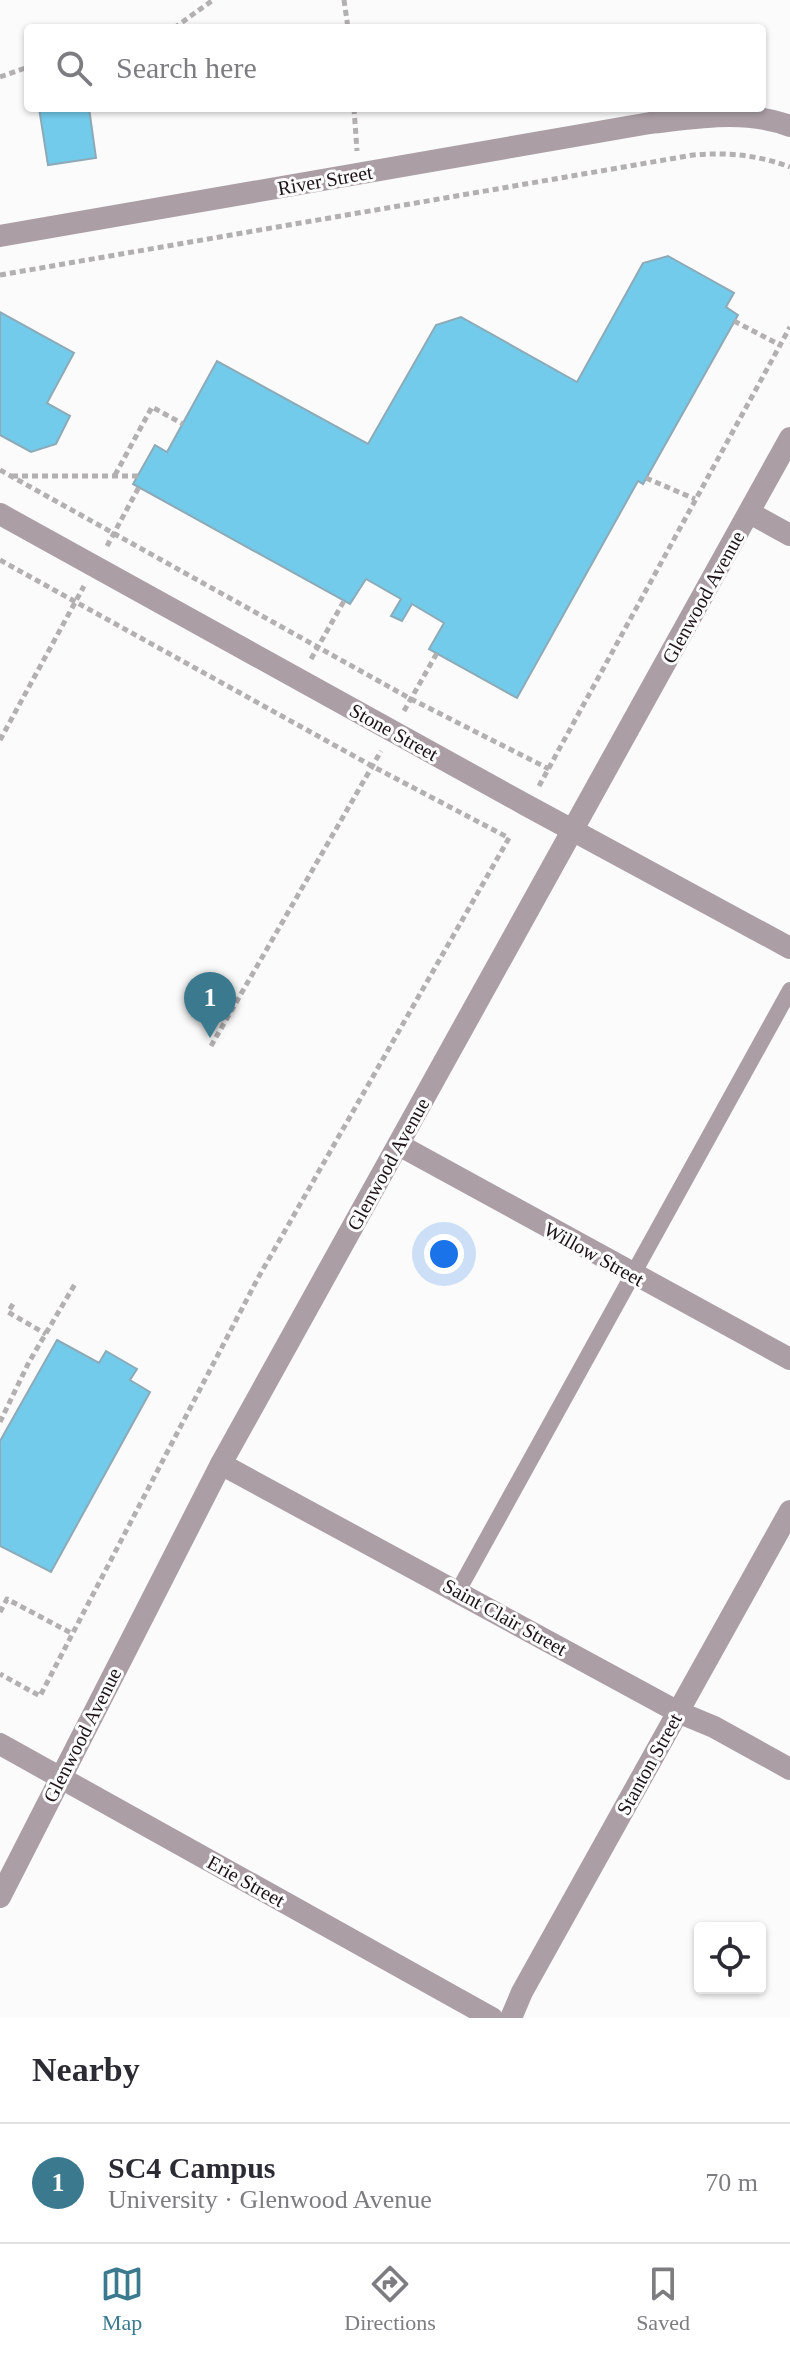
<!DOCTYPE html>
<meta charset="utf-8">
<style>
body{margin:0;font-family:Georgia,serif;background:#f7f7f7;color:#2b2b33}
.controls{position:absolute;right:24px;bottom:24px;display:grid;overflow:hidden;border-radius:8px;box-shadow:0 2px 6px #0004}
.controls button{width:72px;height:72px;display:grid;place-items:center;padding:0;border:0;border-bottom:2px solid #e1e1e2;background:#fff;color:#2b2b33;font:40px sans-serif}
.you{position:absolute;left:444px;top:1254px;width:28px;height:28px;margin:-20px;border:6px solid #fff;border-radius:50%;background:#1a73e8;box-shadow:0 0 0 12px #1a73e833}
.badge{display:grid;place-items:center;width:52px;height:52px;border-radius:50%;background:#3a798e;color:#fff;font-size:26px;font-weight:700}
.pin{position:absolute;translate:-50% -66px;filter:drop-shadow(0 2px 4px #0008)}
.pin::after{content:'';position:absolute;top:42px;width:28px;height:24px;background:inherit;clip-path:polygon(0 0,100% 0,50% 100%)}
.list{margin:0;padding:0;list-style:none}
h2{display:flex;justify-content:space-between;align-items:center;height:104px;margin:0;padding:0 32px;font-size:34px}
h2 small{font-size:26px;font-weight:400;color:#7c7c81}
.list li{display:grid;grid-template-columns:52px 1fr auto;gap:24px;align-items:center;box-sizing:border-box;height:120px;padding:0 32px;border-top:2px solid #e1e1e2}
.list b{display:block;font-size:30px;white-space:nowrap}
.list p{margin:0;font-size:26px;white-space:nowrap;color:#7c7c81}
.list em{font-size:26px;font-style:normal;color:#7c7c81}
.icon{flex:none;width:44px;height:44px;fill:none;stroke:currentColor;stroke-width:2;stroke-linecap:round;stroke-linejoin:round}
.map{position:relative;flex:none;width:790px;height:2018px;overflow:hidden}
.search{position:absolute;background:#fff;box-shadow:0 2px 6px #0004;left:24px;right:24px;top:24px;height:88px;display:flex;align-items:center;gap:20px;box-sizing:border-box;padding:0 28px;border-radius:8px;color:#7c7c81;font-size:30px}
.sheet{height:224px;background:#fff}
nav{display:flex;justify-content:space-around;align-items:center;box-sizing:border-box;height:112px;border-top:2px solid #e1e1e2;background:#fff;font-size:22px;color:#7c7c81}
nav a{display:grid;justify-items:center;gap:4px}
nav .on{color:#3a798e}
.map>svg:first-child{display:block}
.building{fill:#73cbeb;stroke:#8daab6;stroke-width:2}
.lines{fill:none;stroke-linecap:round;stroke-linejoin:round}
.path{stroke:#b3b0b2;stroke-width:5;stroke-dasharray:6 4;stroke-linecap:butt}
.service{stroke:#ab9fa5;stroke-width:16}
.minor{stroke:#ab9fa5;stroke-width:22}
.tertiary{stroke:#ab9fa5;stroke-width:22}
.labels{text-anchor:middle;stroke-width:6;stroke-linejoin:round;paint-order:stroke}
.street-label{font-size:20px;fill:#1c1217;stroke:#fbfbfb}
</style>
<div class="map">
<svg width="790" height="2018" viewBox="0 0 790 2018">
<rect width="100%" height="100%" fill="#fbfbfb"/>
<g class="building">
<polygon points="39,108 89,108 96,158 48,165"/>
<polygon points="668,256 734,293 726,307 738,315 643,484 638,481 517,698 429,649 444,623 412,604 402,621 391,616 401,599 366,579 350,604 133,484 155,445 167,452 217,361 368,444 436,325 461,317 577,382 643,263"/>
<polygon points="0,312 74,353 47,403 70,416 56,444 31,452 0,435"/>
<polygon points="57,1340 99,1363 106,1351 137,1369 130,1380 150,1392 51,1572 0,1546 0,1441"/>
</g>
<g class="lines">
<g class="path">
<polyline points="344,0 348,28"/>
<polyline points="174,28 213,0"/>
<polyline points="0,77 28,67"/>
<polyline points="354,108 357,151"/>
<path d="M0,275L693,155C727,152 758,155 790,167"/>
<polyline points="734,321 780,345"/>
<polyline points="0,470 411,699 549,769"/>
<polyline points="115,475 152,407 183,424"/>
<polyline points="12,476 138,476"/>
<polyline points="646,478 695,499"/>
<polyline points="107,546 139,487"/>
<polyline points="0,560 372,766 509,838 258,1278 40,1696 0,1674"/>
<polyline points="311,659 344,601"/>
<polyline points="404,711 437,653"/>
<polyline points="0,740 84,586"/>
<polyline points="539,786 790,327"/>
<polyline points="211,1046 381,751"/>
<polyline points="13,1304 8,1312 46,1334"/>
<polyline points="0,1422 29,1362 75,1284"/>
<polyline points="0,1612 7,1599 73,1634"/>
</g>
<polyline class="service" points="458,1591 790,990"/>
<g class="minor">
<path d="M0,236L650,123C696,118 746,109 790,126"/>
<polyline points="750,513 790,535"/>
<polyline points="0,514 526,805 790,948"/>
<polyline points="399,1145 790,1359"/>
<polyline points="221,1464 678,1712 714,1727 790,1769"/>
<polyline points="511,2018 522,1992 790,1511"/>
</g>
<g class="tertiary">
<polyline points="0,1744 492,2018"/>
<polyline points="0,1897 221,1464 790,438"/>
</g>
</g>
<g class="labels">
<g class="street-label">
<text transform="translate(325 180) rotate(-10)" y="7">River Street</text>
<text transform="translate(703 597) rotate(-61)" y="7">Glenwood Avenue</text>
<text transform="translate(394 732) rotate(29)" y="7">Stone Street</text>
<text transform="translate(388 1164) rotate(-61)" y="7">Glenwood Avenue</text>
<text transform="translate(594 1254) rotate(29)" y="7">Willow Street</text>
<text transform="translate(505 1617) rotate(29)" y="7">Saint Clair Street</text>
<text transform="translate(82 1735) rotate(-63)" y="7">Glenwood Avenue</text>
<text transform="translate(649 1764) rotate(-61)" y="7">Stanton Street</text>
<text transform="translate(246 1881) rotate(29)" y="7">Erie Street</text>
</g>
</g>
</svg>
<div class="controls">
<button><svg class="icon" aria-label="locate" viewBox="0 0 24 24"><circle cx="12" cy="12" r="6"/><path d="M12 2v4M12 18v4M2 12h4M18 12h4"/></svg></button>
</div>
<div class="you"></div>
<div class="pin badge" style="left:210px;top:1038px">1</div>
<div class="search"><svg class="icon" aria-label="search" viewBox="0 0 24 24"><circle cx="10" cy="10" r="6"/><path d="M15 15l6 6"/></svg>Search here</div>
</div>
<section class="sheet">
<h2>Nearby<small></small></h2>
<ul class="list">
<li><span class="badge">1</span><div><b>SC4 Campus</b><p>University · Glenwood Avenue</p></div><em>70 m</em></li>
</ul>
</section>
<nav>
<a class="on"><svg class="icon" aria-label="map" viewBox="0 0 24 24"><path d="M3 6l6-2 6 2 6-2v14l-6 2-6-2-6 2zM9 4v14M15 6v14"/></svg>Map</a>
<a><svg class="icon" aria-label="directions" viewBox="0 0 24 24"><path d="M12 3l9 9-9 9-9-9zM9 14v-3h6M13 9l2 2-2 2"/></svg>Directions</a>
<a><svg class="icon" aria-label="saved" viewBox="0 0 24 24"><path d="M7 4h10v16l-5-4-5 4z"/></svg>Saved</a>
</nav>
